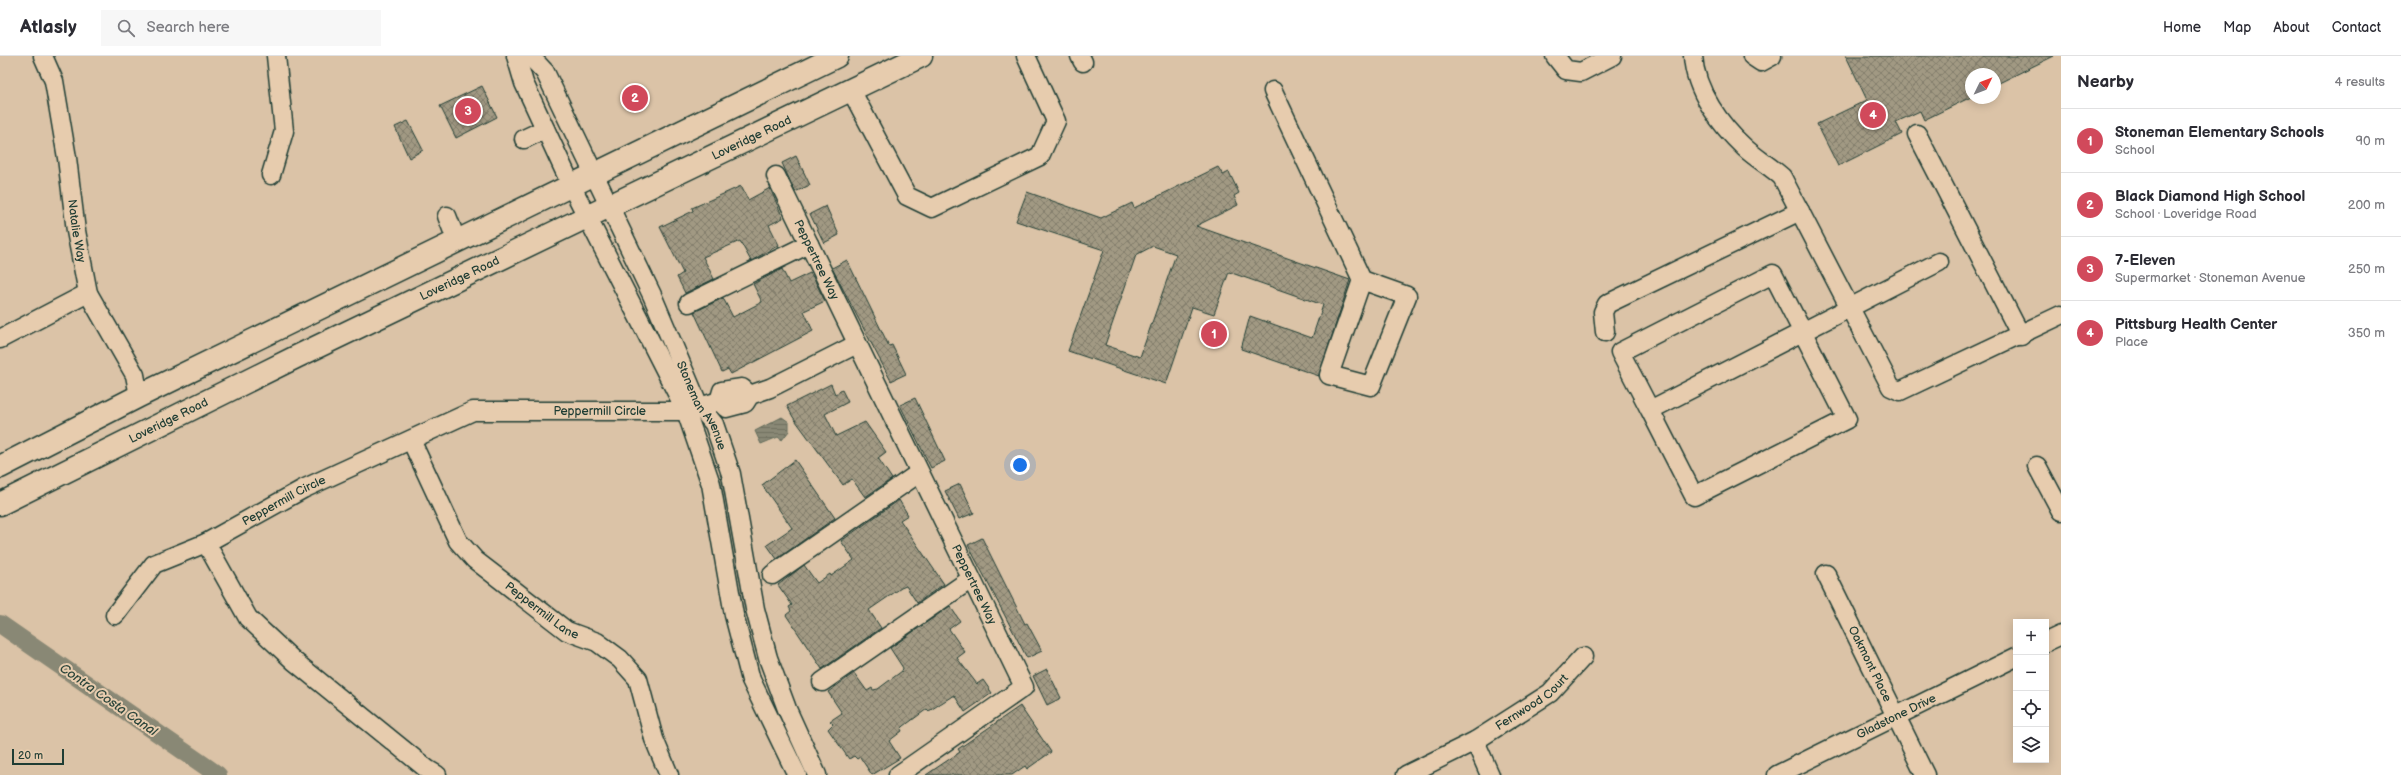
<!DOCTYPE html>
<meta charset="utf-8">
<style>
body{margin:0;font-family:"Balsamiq Sans",sans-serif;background:#f7f7f7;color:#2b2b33}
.controls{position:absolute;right:12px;bottom:12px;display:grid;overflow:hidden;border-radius:0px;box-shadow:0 2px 10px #0003}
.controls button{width:36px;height:36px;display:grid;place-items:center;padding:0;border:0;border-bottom:1px solid #e1e1e2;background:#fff;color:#2b2b33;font:20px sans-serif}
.compass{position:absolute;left:1965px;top:12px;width:36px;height:36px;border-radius:50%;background:#fff;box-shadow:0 2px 10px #0003;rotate:47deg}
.scale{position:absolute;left:12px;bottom:10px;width:52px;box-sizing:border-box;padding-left:4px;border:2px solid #1f3d34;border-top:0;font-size:11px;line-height:14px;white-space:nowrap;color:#1f3d34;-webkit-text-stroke:3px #e7ccae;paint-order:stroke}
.you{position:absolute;left:1020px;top:409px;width:14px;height:14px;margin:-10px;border:3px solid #fff;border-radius:50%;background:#1a73e8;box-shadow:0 0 0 6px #1a73e833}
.badge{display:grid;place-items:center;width:26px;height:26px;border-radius:50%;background:#d1495b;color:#fff;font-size:13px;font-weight:700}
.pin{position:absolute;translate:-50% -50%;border:2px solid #fff;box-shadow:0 1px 4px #0006}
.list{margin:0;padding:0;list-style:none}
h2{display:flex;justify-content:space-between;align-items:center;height:52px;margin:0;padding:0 16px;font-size:17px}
h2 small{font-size:13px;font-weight:400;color:#7c7c81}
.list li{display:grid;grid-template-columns:26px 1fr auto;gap:12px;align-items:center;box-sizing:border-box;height:64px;padding:0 16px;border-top:1px solid #e1e1e2}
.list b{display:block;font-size:15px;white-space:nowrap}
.list p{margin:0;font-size:13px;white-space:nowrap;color:#7c7c81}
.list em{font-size:13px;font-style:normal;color:#7c7c81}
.icon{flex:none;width:22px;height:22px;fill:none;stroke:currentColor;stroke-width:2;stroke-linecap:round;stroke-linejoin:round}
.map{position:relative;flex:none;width:2061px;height:719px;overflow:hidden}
header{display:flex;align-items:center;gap:24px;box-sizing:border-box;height:56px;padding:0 20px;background:#fff;border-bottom:1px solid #e1e1e2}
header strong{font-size:19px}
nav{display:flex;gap:22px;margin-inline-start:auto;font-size:14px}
.search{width:280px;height:36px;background:#f7f7f7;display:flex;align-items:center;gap:10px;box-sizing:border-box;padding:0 14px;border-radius:0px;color:#7c7c81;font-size:15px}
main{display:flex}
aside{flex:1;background:#fff}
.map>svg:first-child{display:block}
.water{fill:url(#water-rules);stroke:#5f6a5a}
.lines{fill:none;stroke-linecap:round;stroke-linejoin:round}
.canal{stroke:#898874;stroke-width:18}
.building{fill:url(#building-cross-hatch);stroke:#1f3d34;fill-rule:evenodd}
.minor-casing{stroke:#1f3d34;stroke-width:21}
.major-casing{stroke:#1f3d34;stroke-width:25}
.minor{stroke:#e7ccae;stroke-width:18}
.major{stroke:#e7ccae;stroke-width:22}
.labels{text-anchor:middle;stroke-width:4;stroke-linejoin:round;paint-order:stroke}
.street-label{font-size:12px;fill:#1f3d34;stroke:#e7ccae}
.water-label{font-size:13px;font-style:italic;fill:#2a443a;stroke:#e7ccae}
</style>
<header>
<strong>Atlasly</strong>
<div class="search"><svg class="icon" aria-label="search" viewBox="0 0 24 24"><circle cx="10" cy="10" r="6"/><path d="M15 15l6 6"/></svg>Search here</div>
<nav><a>Home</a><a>Map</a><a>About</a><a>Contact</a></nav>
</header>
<main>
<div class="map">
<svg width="2061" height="719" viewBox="0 0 2061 719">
<defs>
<pattern id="water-rules" width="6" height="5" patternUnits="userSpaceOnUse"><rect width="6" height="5" fill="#898874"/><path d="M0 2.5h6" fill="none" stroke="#6f7060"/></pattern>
<pattern id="building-cross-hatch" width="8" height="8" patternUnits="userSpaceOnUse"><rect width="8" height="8" fill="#a19983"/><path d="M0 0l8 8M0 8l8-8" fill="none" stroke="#837e6c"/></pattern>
</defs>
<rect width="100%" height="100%" fill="#dbc3a7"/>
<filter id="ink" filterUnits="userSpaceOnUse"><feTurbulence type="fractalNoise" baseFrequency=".025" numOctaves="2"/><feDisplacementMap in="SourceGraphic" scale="8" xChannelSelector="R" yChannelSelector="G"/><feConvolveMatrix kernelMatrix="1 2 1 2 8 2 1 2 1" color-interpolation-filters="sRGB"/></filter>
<g filter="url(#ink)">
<polygon class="water" points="782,361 789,366 789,375 782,384 778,381 761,388 755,375"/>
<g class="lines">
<polyline class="canal" points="0,568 218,719"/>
</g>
<g class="building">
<polygon points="1846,0 2054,0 1995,29 1995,18 1971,18 1971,41 1924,64 1920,55 1896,66 1902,78 1838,110 1817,68 1867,44"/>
<polygon points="482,30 497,61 456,82 440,50"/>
<polygon points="408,65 423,94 409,102 395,71"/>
<polygon points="796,100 810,129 795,136 782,107"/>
<path d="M1218,111L1223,119L1229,116L1239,137L1234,140L1238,149L1196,170L1350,224L1319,320L1241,293L1250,260L1312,282L1323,249L1229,216L1214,258L1192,251L1166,328L1068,295L1104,194L1016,165L1027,136L1101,162L1132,147L1134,152ZM1153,190L1176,198L1140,301L1105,289L1136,199Z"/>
<polygon points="741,130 748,144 770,132 783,162 769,169 779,189 751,205 740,185 703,201 714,223 685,237 677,221 683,217 660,171 693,155 692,152"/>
<polygon points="826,150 839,179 824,187 810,158"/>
<polygon points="847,204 889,290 892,289 906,318 891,325 832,212"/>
<polygon points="782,213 789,227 810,217 813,221 825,245 804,255 813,275 731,318 728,313 722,316 694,256 723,242 733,261 762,246 753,228"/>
<polygon points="831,328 835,338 842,334 848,346 825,358 836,380 865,366 886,396 878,402 892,423 865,441 852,423 843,429 793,361 787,350"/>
<polygon points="915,342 945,405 931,412 900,349"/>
<polygon points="795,404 835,462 777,503 767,489 792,472 762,429"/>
<polygon points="960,428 974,457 959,463 945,435"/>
<polygon points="899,444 908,459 900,464 944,528 917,547 906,530 901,532 869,554 881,572 822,613 786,559 791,555 789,551 792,549 778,529 804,509 817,527 830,518 831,520 854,504 841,485"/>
<polygon points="982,482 1025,568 1027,567 1042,595 1027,602 968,489"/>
<polygon points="950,550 960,565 949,573 965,596 957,602 977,628 983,624 992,637 965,656 954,639 929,655 927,653 904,670 901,673 902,675 889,685 900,702 872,719 860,701 857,703 854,700 849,703 828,673 833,668 830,665 842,657 828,636 854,617 867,635 872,632 873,634 878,633 902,615 903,612 890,592"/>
<polygon points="1047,613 1061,642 1047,649 1033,620"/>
<polygon points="1020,650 1051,696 1027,713 1025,710 1012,719 926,719 960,696 958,693"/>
</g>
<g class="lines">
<g class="minor-casing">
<g id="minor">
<path id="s1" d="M43,0L54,25L67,102L76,175L88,237L135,319L139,340"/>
<polyline points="516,0 524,27 572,131 686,355 711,428 734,559 751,624 797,719"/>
<path id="s2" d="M530,0L545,16L652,239L699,350L714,368L731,418L755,553L768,602L787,653L817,719"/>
<polyline points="1080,0 1083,6"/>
<polyline points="1555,0 1566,14 1581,16 1612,0"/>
<path d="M1693,0C1695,35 1721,70 1745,92C1757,103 1770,110 1782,121L1891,331L1900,335L2061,259"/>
<polyline points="1752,0 1761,6 1772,0"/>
<polyline points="851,34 907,140 932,152 1040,100 1056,65 1026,0"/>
<polyline points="1273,35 1362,224 1329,319 1371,330 1407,240 1362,224"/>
<polyline points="1917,78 2021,280"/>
<polyline points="524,83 545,73"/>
<polyline points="271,119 284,75 276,0"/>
<path id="s3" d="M776,120L1024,631L898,719"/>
<polyline points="447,160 457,186"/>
<polyline points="689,247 809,188"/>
<polyline points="1605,276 1603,256 1607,248 1800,155"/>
<polyline points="0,283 88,237"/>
<polyline points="719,345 726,352 745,347 750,339 770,332 857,288"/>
<polyline points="719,345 722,335 742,332 750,339"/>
<polyline points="1650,354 1620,296 1773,218 1847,363 1694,440 1650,354 1939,206"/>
<path id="s4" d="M411,384L458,485L475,504L567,575L597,586L620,603L638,623L654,683L669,719"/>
<polyline points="2037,410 2061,455"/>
<polyline points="206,487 248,562 294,605 427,713 437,719"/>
<path id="s5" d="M1826,518L1925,719"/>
<polyline points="772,519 919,417"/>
<path id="s6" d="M115,559L154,508L206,487L303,433L473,355H686L719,345"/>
<polyline points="2046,586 2061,579"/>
<polyline points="822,626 971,523"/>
<polyline points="1475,685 1490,719"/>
<path id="s7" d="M1406,719L1475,685L1550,637L1583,601"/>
<path id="s8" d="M1777,719L2016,601"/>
</g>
</g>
<g class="major-casing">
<g id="major">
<polyline points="0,411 139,340 837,0"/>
<path id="s9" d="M0,448L296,301L921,0"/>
</g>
</g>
<use href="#minor" class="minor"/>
<use href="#major" class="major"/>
</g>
</g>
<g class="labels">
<g class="street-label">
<text dy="4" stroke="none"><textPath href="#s9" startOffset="836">Loveridge Road</textPath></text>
<text dy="4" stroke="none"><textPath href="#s1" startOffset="179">Natalie Way</textPath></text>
<text dy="4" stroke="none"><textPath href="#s3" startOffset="93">Peppertree Way</textPath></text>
<text dy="4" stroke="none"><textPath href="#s9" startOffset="512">Loveridge Road</textPath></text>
<text dy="4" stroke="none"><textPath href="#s2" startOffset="391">Stoneman Avenue</textPath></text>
<text dy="4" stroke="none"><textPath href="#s6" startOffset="545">Peppermill Circle</textPath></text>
<text dy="4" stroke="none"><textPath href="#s9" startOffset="188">Loveridge Road</textPath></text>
<text dy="4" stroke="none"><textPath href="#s6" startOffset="209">Peppermill Circle</textPath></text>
<text dy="4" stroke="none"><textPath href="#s3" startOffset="454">Peppertree Way</textPath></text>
<text dy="4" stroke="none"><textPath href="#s4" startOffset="221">Peppermill Lane</textPath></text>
<text dy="4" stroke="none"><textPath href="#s5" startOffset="100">Oakmont Place</textPath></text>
<text dy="4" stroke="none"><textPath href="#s7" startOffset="146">Fernwood Court</textPath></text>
<text dy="4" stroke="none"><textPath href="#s8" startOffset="133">Gladstone Drive</textPath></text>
</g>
<g class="water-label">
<text transform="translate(109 643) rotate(35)" y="5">Contra Costa Canal</text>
</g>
</g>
</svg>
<div class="controls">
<button>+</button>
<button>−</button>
<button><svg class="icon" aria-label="locate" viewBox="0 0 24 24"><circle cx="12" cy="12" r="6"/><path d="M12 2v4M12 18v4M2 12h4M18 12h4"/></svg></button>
<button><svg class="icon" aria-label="layers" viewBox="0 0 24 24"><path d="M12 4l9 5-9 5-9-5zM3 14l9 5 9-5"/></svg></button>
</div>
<svg class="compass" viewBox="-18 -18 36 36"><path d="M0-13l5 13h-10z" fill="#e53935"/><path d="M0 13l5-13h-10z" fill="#7c7c81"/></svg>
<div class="scale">20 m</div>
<div class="you"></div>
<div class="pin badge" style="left:1214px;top:278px">1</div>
<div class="pin badge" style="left:635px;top:42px">2</div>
<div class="pin badge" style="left:468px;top:55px">3</div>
<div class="pin badge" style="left:1873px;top:59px">4</div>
</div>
<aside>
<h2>Nearby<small>4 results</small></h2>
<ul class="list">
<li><span class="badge">1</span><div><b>Stoneman Elementary Schools</b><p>School</p></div><em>90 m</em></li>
<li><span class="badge">2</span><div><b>Black Diamond High School</b><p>School · Loveridge Road</p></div><em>200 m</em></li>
<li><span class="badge">3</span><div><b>7-Eleven</b><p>Supermarket · Stoneman Avenue</p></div><em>250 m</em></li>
<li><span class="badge">4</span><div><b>Pittsburg Health Center</b><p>Place</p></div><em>350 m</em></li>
</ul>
</aside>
</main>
